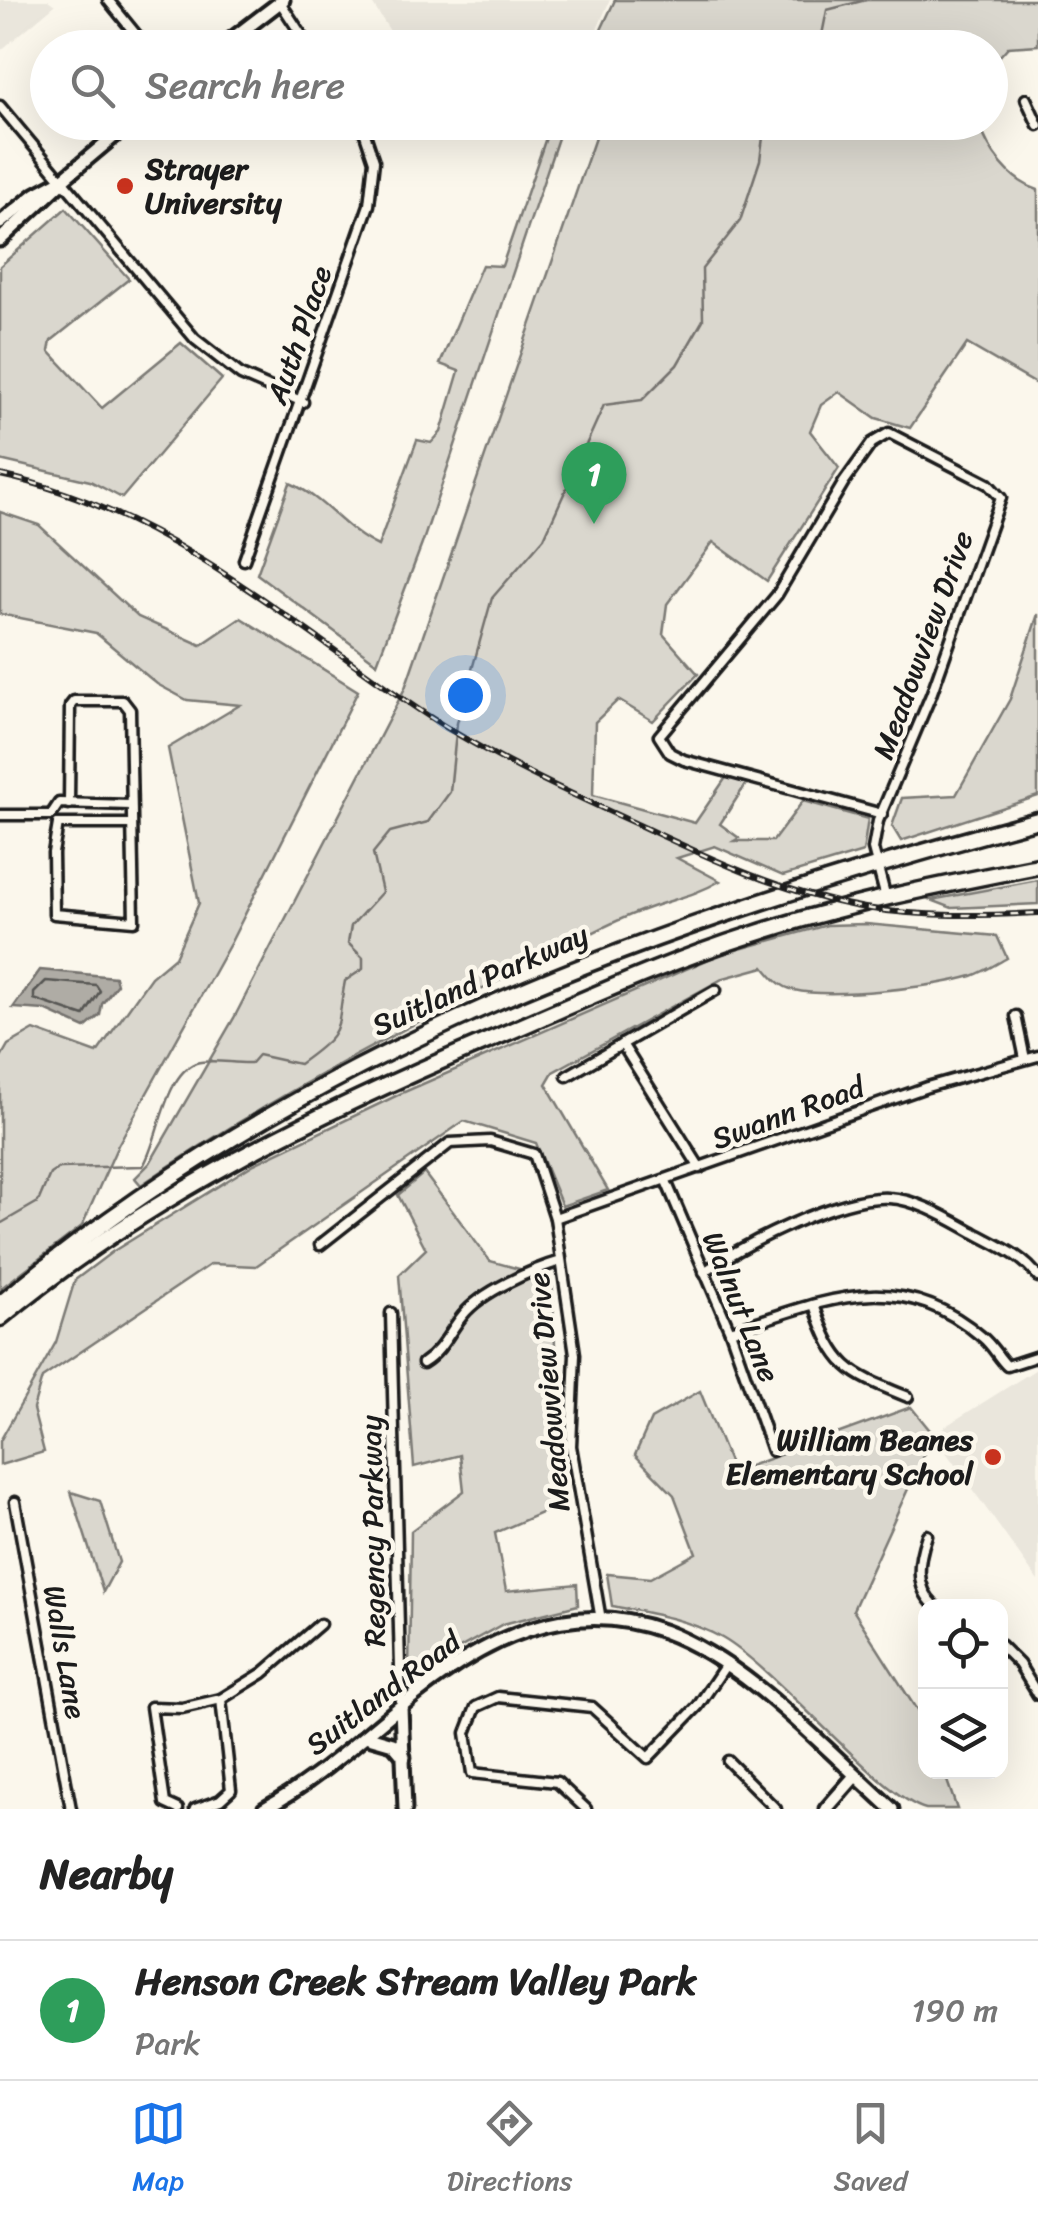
<!DOCTYPE html>
<style>
body{margin:0;font-family:Sriracha,sans-serif;background:#f6f6f6;color:#222}
.controls{position:absolute;right:30px;bottom:30px;display:grid;overflow:hidden;border-radius:20px;box-shadow:0 10px 40px #0002}
.controls button{width:90px;height:90px;display:grid;place-items:center;padding:0;border:0;border-bottom:2px solid #e0e0e0;background:#fff;color:#222;font:50px sans-serif}
.you{position:absolute;left:465px;top:695px;width:35px;height:35px;margin:-25px;border:8px solid #fff;border-radius:50%;background:#1a73e8;box-shadow:0 0 0 15px #1a73e833}
.badge{display:grid;place-items:center;width:65px;height:65px;border-radius:50%;background:#1a73e8;color:#fff;font-size:32px;font-weight:700}
.pin{position:absolute;translate:-50% -82px;filter:drop-shadow(0 2px 5px #0008)}
.pin::after{content:'';position:absolute;top:52px;width:35px;height:30px;background:inherit;clip-path:polygon(0 0,100% 0,50% 100%)}
.list{margin:0;padding:0;list-style:none}
h2{display:flex;justify-content:space-between;align-items:center;height:130px;margin:0;padding:0 40px;font-size:42px}
h2 small{font-size:32px;font-weight:400;color:#767676}
.list li{display:grid;grid-template-columns:65px 1fr auto;gap:30px;align-items:center;box-sizing:border-box;height:140px;padding:0 40px;border-top:2px solid #e0e0e0}
.list b{display:block;font-size:38px;white-space:nowrap}
.list p{margin:0;font-size:32px;white-space:nowrap;color:#767676}
.list em{font-size:32px;font-style:normal;color:#767676}
.icon{flex:none;width:55px;height:55px;fill:none;stroke:currentColor;stroke-width:2;stroke-linecap:round;stroke-linejoin:round}
.map{position:relative;flex:none;width:1038px;height:1809px;overflow:hidden}
.search{position:absolute;background:#fff;box-shadow:0 10px 40px #0002;left:30px;right:30px;top:30px;height:110px;display:flex;align-items:center;gap:25px;box-sizing:border-box;padding:0 35px;border-radius:55px;color:#767676;font-size:38px}
.sheet{height:270px;background:#fff}
nav{display:flex;justify-content:space-around;align-items:center;box-sizing:border-box;height:140px;border-top:2px solid #e0e0e0;background:#fff;font-size:28px;color:#767676}
nav a{display:grid;justify-items:center;gap:5px}
nav .on{color:#1a73e8}
.map>svg:first-child{display:block}
.built{fill:#eae6dc}
.green{fill:#dad7ce;stroke:#7b7a75;stroke-width:2.5}
.water{fill:#afaca5;stroke:#74726e;stroke-width:2.5}
.lines{fill:none;stroke-linecap:round;stroke-linejoin:round}
.shore{stroke:#575653;stroke-width:2.5}
.stream{stroke:#74726e;stroke-width:2.5}
.street-casing{stroke:#1c1c1c;stroke-width:15}
.secondary-casing{stroke:#1c1c1c;stroke-width:19}
.highway-casing{stroke:#1c1c1c;stroke-width:21}
.street{stroke:#fbf7ec;stroke-width:8}
.secondary{stroke:#fbf7ec;stroke-width:11}
.highway{stroke:#fbf7ec;stroke-width:14}
.rail-casing{stroke:#1c1c1c;stroke-width:6}
.rail{stroke:#fbf7ec;stroke-width:2.5;stroke-dasharray:8;stroke-linecap:butt}
.poi-dot{fill:#c8321e;stroke:#fbf7ec;stroke-width:4}
.labels{text-anchor:middle;stroke-width:9;stroke-linejoin:round;paint-order:stroke}
.poi-label{font-size:30px;font-weight:bold;fill:#1c1c1c;stroke:#fbf7ec;text-anchor:start}
.street-label{font-size:30px;fill:#1c1c1c;stroke:#fbf7ec}
</style>
<div class="map">
<svg width="1038" height="1809" viewBox="0 0 1038 1809">
<rect width="100%" height="100%" fill="#fbf7ec"/>
<filter id="ink" filterUnits="userSpaceOnUse"><feTurbulence type="fractalNoise" baseFrequency=".01" numOctaves="2"/><feDisplacementMap in="SourceGraphic" scale="20" xChannelSelector="R" yChannelSelector="G"/><feConvolveMatrix kernelMatrix="1 2 1 2 8 2 1 2 1" color-interpolation-filters="sRGB"/></filter>
<g filter="url(#ink)">
<g class="built">
<polygon points="0,0 48,0 55,5 0,51"/>
<polygon points="370,0 610,0 589,47 401,48"/>
<polygon points="1038,1368 1038,1581 933,1434"/>
</g>
<g class="green">
<polygon points="615,0 1038,0 1038,45 1008,47 991,66 990,48 593,47"/>
<path d="M551,123H563L422,544L377,663L257,574L290,483C325,498 344,530 378,546L417,440L431,443L441,432L459,371L440,364L482,265L502,266Z"/>
<path d="M581,123H979C988,151 1010,181 1038,190V385L967,344L910,428L876,418L839,392L821,405L810,431L839,468L767,581L713,542L667,604L663,634L698,674L653,721L618,700L595,722L593,795L695,823L727,776L748,781L720,824L739,838L734,841H773L803,801L868,819L863,852L783,876L715,846L677,858L720,881C696,895 674,899 649,908C623,917 597,930 573,943C422,1019 281,1090 141,1185L135,1178L150,1163L234,1018L405,688L598,129Z"/>
<polygon points="66,208 129,279 51,341 49,351 102,408 181,343 222,379 122,498 90,481 0,460 0,266"/>
<polygon points="0,512 39,525 138,617 201,645 241,618 358,691 231,942 118,1145 82,1226 0,1289 0,1059 8,1045 34,1030 97,1053 151,977 175,957 199,903 168,748 240,705 187,700 157,684 96,633 0,614"/>
<polygon points="1038,614 1038,796 901,841 892,826 902,798 956,795 1010,699"/>
<polygon points="1038,880 1038,904 952,908 931,900"/>
<path d="M866,924L997,936L1007,958C996,964 984,972 972,976C935,987 831,999 794,990C780,987 772,977 764,967L724,978L553,1072L546,1084L608,1190L562,1206L536,1143L464,1121L256,1266L211,1264L42,1378L33,1409L44,1452L0,1465V1441L56,1342L75,1280L112,1252L254,1164L402,1093L718,955L827,925Z"/>
<polygon points="424,1173 490,1261 552,1278 562,1504 495,1533 506,1591 577,1584 578,1605 503,1624 409,1676 411,1531 464,1491 460,1455 414,1467 399,1275 426,1249 398,1195"/>
<path d="M700,1391L733,1472L911,1407L933,1434L853,1610L925,1723L926,1772H944L957,1809C948,1809 936,1809 926,1809C882,1799 778,1670 722,1638C688,1619 650,1613 612,1606L607,1574L650,1578L696,1553L674,1495L635,1455L651,1419Z"/>
<polygon points="71,1492 100,1501 119,1562 103,1592"/>
</g>
<polygon class="water" points="40,970 115,977 117,984 102,1004 100,1015 85,1028 45,1010 13,1008"/>
<g class="lines">
<polygon class="shore" points="46,981 96,985 100,991 84,1016 34,999 34,993"/>
<g class="stream">
<polyline points="804,48 821,40 827,10 866,0"/>
<path d="M0,1224L38,1202L50,1174L59,1168L143,1166C159,1141 164,1075 196,1063C211,1058 234,1064 251,1063L258,1055L299,1064C347,1030 335,1032 345,981L363,969V958L348,943L351,926L382,892L373,853L390,832L428,822L450,792L457,723L492,598L544,538L604,405L642,400L677,365L703,320L702,269L740,221L760,160L765,122"/>
</g>
<g class="street-casing">
<g id="street">
<polyline points="108,0 147,48"/>
<polyline points="280,2 310,48"/>
<polyline points="1026,99 1038,125"/>
<polyline points="0,106 195,339 241,375 303,402"/>
<polyline points="244,560 369,205 374,161 361,122"/>
<polyline points="882,814 684,760 670,753 659,736 777,595 844,482 872,443 889,433 988,484 1001,498 931,695 878,821 873,849 886,898"/>
<polyline points="0,815 51,815"/>
<polyline points="51,815 59,803 130,805"/>
<polyline points="58,824 53,853 54,914 134,921 130,710 123,701 74,701 70,706 69,804"/>
<polyline points="58,824 130,824"/>
<polyline points="1016,1016 1025,1059"/>
<polyline points="622,1044 700,1168"/>
<polyline points="567,1076 716,990"/>
<polyline points="666,1181 730,1331 772,1451"/>
<polyline points="555,1218 927,1087 1038,1056"/>
<polyline points="320,1245 450,1143 490,1141 534,1154 555,1218 575,1354 571,1446 601,1620"/>
<path d="M704,1272C744,1244 840,1195 889,1198C917,1199 951,1220 975,1233C997,1245 1024,1256 1038,1277"/>
<path d="M814,1305C837,1369 847,1372 908,1397"/>
<polyline points="391,1313 401,1707"/>
<path d="M730,1331C822,1302 897,1264 982,1337C992,1345 998,1357 1007,1366L1038,1356"/>
<path d="M423,1363C443,1350 449,1332 463,1315C481,1292 533,1269 561,1261"/>
<polyline points="15,1502 71,1809"/>
<path d="M927,1535C918,1561 914,1586 935,1606"/>
<polyline points="1000,1645 1019,1664 1038,1695"/>
<polyline points="728,1761 776,1809"/>
<polyline points="178,1809 165,1803 151,1707 182,1708 221,1699"/>
<polyline points="195,1809 220,1800 231,1790 221,1699 263,1673 320,1624"/>
<polyline points="586,1809 557,1782 472,1773 466,1733 476,1707 498,1697 592,1707 648,1758 698,1706 727,1663"/>
</g>
</g>
<g class="secondary-casing">
<g id="secondary">
<polyline points="220,48 283,0"/>
<polyline points="0,223 36,194 62,180 131,122"/>
<polyline points="0,240 60,184"/>
<polyline points="401,1707 405,1809"/>
<polyline points="365,1736 393,1744 404,1757"/>
<path d="M264,1809C329,1774 379,1719 439,1677C639,1534 752,1682 892,1809"/>
<polyline points="826,1809 855,1776"/>
</g>
</g>
<g class="highway-casing">
<g id="highway">
<path d="M0,1304C305,1048 659,922 1038,820"/>
<path d="M0,1318C149,1195 315,1114 492,1039C577,1003 662,963 751,935C844,904 942,885 1038,866"/>
</g>
</g>
<use href="#street" class="street"/>
<use href="#secondary" class="secondary"/>
<use href="#highway" class="highway"/>
<g class="rail-casing">
<path id="rail" d="M0,475C155,507 279,613 406,701C479,752 558,788 639,825C711,859 785,894 865,908C923,917 980,916 1038,913"/>
</g>
<use href="#rail" class="rail"/>
</g>
</g>
<g class="poi-dot">
<circle cx="125" cy="186" r="10"/>
<circle cx="993" cy="1457" r="10"/>
</g>
<g class="labels">
<g class="poi-label">
<text x="145" y="179">Strayer<tspan x="145" dy="34">University</tspan></text>
<text x="973" y="1450" text-anchor="end">William Beanes<tspan x="973" dy="34">Elementary School</tspan></text>
</g>
<g class="street-label">
<text transform="translate(299 335) rotate(-71)" y="10">Auth Place</text>
<text transform="translate(923 645) rotate(-70)" y="10">Meadowview Drive</text>
<text transform="translate(480 980) rotate(-24)" y="10">Suitland Parkway</text>
<text transform="translate(788 1113) rotate(-20)" y="10">Swann Road</text>
<text transform="translate(741 1307) rotate(68)" y="10">Walnut Lane</text>
<text transform="translate(549 1392) rotate(-95)" y="10">Meadowview Drive</text>
<text transform="translate(373 1531) rotate(-91)" y="10">Regency Parkway</text>
<text transform="translate(65 1652) rotate(80)" y="10">Walls Lane</text>
<text transform="translate(383 1693) rotate(-37)" y="10">Suitland Road</text>
</g>
</g>
</svg>
<div class="controls">
<button><svg class="icon" aria-label="locate" viewBox="0 0 24 24"><circle cx="12" cy="12" r="6"/><path d="M12 2v4M12 18v4M2 12h4M18 12h4"/></svg></button>
<button><svg class="icon" aria-label="layers" viewBox="0 0 24 24"><path d="M12 4l9 5-9 5-9-5zM3 14l9 5 9-5"/></svg></button>
</div>
<div class="you"></div>
<div class="pin badge" style="left:594px;top:524px;background:#2e9e5b">1</div>
<div class="search"><svg class="icon" aria-label="search" viewBox="0 0 24 24"><circle cx="10" cy="10" r="6"/><path d="M15 15l6 6"/></svg>Search here</div>
</div>
<section class="sheet">
<h2>Nearby<small></small></h2>
<ul class="list">
<li><span class="badge" style="background:#2e9e5b">1</span><div><b>Henson Creek Stream Valley Park</b><p>Park</p></div><em>190 m</em></li>
</ul>
</section>
<nav>
<a class="on"><svg class="icon" aria-label="map" viewBox="0 0 24 24"><path d="M3 6l6-2 6 2 6-2v14l-6 2-6-2-6 2zM9 4v14M15 6v14"/></svg>Map</a>
<a><svg class="icon" aria-label="directions" viewBox="0 0 24 24"><path d="M12 3l9 9-9 9-9-9zM9 14v-3h6M13 9l2 2-2 2"/></svg>Directions</a>
<a><svg class="icon" aria-label="saved" viewBox="0 0 24 24"><path d="M7 4h10v16l-5-4-5 4z"/></svg>Saved</a>
</nav>
